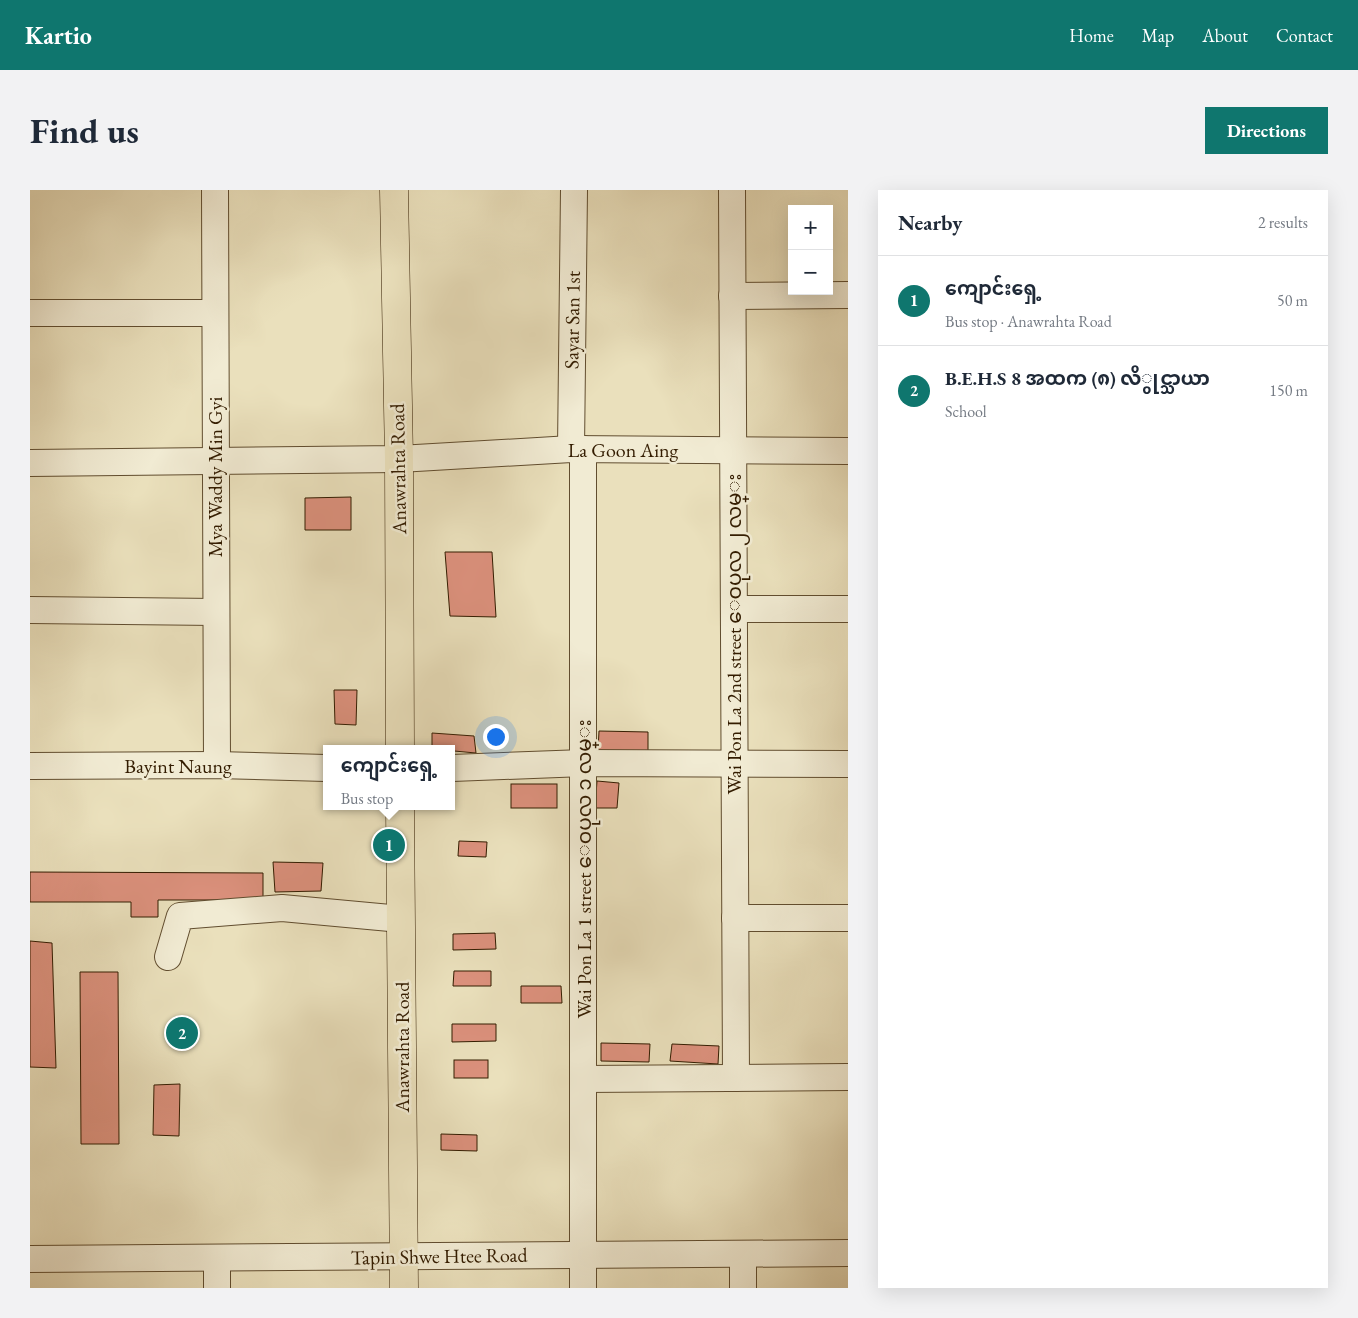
<!DOCTYPE html>
<meta charset="utf-8">
<style>
body{margin:0;font-family:"EB Garamond","Noto Sans Myanmar",serif;background:#f2f2f3;color:#1f2937}
.controls{position:absolute;right:15px;top:15px;display:grid;overflow:hidden;border-radius:0px;box-shadow:0 5px 20px #0002}
.controls button{width:45px;height:45px;display:grid;place-items:center;padding:0;border:0;border-bottom:1px solid #e0e1e3;background:#fff;color:#1f2937;font:25px sans-serif}
.you{position:absolute;left:465px;top:546px;width:18px;height:18px;margin:-12px;border:4px solid #fff;border-radius:50%;background:#1a73e8;box-shadow:0 0 0 8px #1a73e833}
.badge{display:grid;place-items:center;width:32px;height:32px;border-radius:50%;background:#0f766e;color:#fff;font-size:16px;font-weight:700}
.pin{position:absolute;translate:-50% -50%;border:2px solid #fff;box-shadow:0 1px 5px #0006}
.popup{position:absolute;left:293px;top:555px;width:132px;height:65px;box-sizing:border-box;display:grid;place-content:center;border-radius:0px;background:#fff;filter:drop-shadow(0 1px 4px #0005);font-size:16px;white-space:nowrap;color:#747a83}
.popup b{font-size:19px;color:#1f2937}
.popup::after{content:'';position:absolute;left:50%;top:100%;margin-left:-10px;border:10px solid transparent;border-top-color:#fff}
.list{margin:0;padding:0;list-style:none}
h2{display:flex;justify-content:space-between;align-items:center;height:65px;margin:0;padding:0 20px;font-size:21px}
h2 small{font-size:16px;font-weight:400;color:#747a83}
.list li{display:grid;grid-template-columns:32px 1fr auto;gap:15px;align-items:center;box-sizing:border-box;height:90px;padding:0 20px;border-top:1px solid #e0e1e3}
.list b{display:block;font-size:19px;white-space:nowrap}
.list p{margin:0;font-size:16px;white-space:nowrap;color:#747a83}
.list em{font-size:16px;font-style:normal;color:#747a83}
.map{position:relative;flex:none;width:818px;height:1098px;overflow:hidden;border-radius:0px}
header{display:flex;align-items:center;gap:30px;box-sizing:border-box;height:70px;padding:0 25px;background:#0f766e;color:#fff}
header strong{font-size:24px}
nav{display:flex;gap:28px;margin-inline-start:auto;font-size:18px}
.intro{display:flex;align-items:center;justify-content:space-between;box-sizing:border-box;height:120px;padding:0 30px}
h1{margin:0;font-size:35px}
.button{padding:12px 22px;border-radius:0px;background:#0f766e;color:#fff;font-size:18px;font-weight:700}
main{display:flex;gap:30px;padding:0 30px}
aside{flex:1;background:#fff;border-radius:0px;box-shadow:0 5px 20px #0002}
.map>svg:first-child{display:block}
.building{fill:#dc917d;stroke:#331c00}
.lines{fill:none;stroke-linecap:round;stroke-linejoin:round}
.minor-casing{stroke:#614d2f;stroke-width:28}
.major-casing{stroke:#331c00;stroke-width:29}
.minor{stroke:#f1ebd3;stroke-width:26}
.major{stroke:#eae0bc;stroke-width:28}
.labels{text-anchor:middle;stroke-width:5;stroke-linejoin:round;paint-order:stroke}
.street-label{font-size:20px;fill:#331c00;stroke:#f1ebd3}
</style>
<header>
<strong>Kartio</strong>
<nav><a>Home</a><a>Map</a><a>About</a><a>Contact</a></nav>
</header>
<div class="intro"><h1>Find us</h1><a class="button">Directions</a></div>
<main>
<div class="map">
<svg width="818" height="1098" viewBox="0 0 818 1098">
<rect width="100%" height="100%" fill="#eae0bc"/>
<filter id="stains"><feTurbulence type="fractalNoise" baseFrequency=".004" numOctaves="4"/><feColorMatrix values="0 0 0 0 .2 0 0 0 0 .09 0 0 0 0 .02 0 0 0 .5 -.17"/></filter>
<radialGradient id="worn" r=".72"><stop offset=".6" stop-color="#630" stop-opacity="0"/><stop offset="1" stop-color="#630" stop-opacity=".3"/></radialGradient>
<g class="building">
<polygon points="321,307 321,340 275,340 275,308"/>
<polygon points="415,362 462,362 466,427 420,426"/>
<polygon points="304,500 327,500 326,535 305,534"/>
<polygon points="569,541 618,542 618,563 568,561"/>
<polygon points="402,543 444,546 446,563 402,559"/>
<polygon points="567,591 589,593 587,618 565,618"/>
<rect x="481" y="594" width="46" height="24"/>
<polygon points="429,651 457,652 456,667 428,666"/>
<polygon points="243,672 293,673 291,701 245,702"/>
<polygon points="0,682 233,683 233,710 128,710 128,727 101,727 101,712 0,712"/>
<polygon points="465,743 466,759 423,760 423,744"/>
<polygon points="0,751 22,753 26,878 0,877"/>
<polygon points="424,781 461,781 461,796 423,796"/>
<polygon points="50,782 88,782 89,954 51,954"/>
<polygon points="491,796 531,796 532,813 491,813"/>
<polygon points="422,834 466,834 466,851 422,852"/>
<polygon points="571,853 620,854 619,872 571,871"/>
<polygon points="642,854 689,856 688,874 640,871"/>
<rect x="424" y="870" width="34" height="18"/>
<polygon points="150,894 149,946 123,945 124,895"/>
<polygon points="411,944 447,945 447,961 411,960"/>
</g>
<g class="lines">
<g class="minor-casing">
<g id="minor">
<polyline points="185,0 187,575"/>
<polyline points="702,0 706,888"/>
<polyline points="702,106 818,105"/>
<polyline points="0,123 184,123"/>
<polyline points="541,259 544,0"/>
<polyline points="0,273 369,269 541,259 818,261"/>
<polyline points="704,419 818,419"/>
<polyline points="0,420 186,422"/>
<polyline points="0,576 187,575 296,578"/>
<polyline points="422,578 554,573 818,574"/>
<polyline points="705,728 818,728"/>
<polyline points="138,767 150,726 252,718 371,729"/>
<polyline points="554,889 818,887"/>
<polyline points="187,1068 187,1098"/>
<polyline points="0,1069 818,1063"/>
<polyline points="553,1098 553,259"/>
<polyline points="713,1098 713,1064"/>
</g>
</g>
<g class="major-casing">
<g id="major">
<polyline points="364,0 369,269 370,559"/>
<polyline points="370,616 374,1098"/>
</g>
</g>
<use href="#minor" class="minor"/>
<use href="#major" class="major"/>
</g>
<g class="labels">
<g class="street-label">
<text transform="translate(542 130) rotate(-89)" y="7">Sayar San 1st</text>
<text x="593" y="267">La Goon Aing</text>
<text transform="translate(368 279) rotate(-91)" y="7">Anawrahta Road</text>
<text transform="translate(185 287) rotate(-90)" y="7">Mya Waddy Min Gyi</text>
<text transform="translate(704 444) rotate(-90)" y="7">Wai Pon La 2nd street ေဝပုလ ၂ လမ္း</text>
<text x="148" y="583">Bayint Naung</text>
<text transform="translate(554 679) rotate(-90)" y="7">Wai Pon La 1 street ေဝပုလ ၁ လမ္း</text>
<text transform="translate(372 857) rotate(-90)" y="7">Anawrahta Road</text>
<text transform="translate(409 1066) rotate(-1)" y="7">Tapin Shwe Htee Road</text>
</g>
</g>
<rect width="100%" height="100%" filter="url(#stains)"/>
<rect width="100%" height="100%" fill="url(#worn)"/>
</svg>
<div class="controls">
<button>+</button>
<button>−</button>
</div>
<div class="you"></div>
<div class="pin badge" style="left:359px;top:655px">1</div>
<div class="popup"><b>ကျောင်းရှေ့</b>Bus stop</div>
<div class="pin badge" style="left:152px;top:843px">2</div>
</div>
<aside>
<h2>Nearby<small>2 results</small></h2>
<ul class="list">
<li><span class="badge">1</span><div><b>ကျောင်းရှေ့</b><p>Bus stop · Anawrahta Road</p></div><em>50 m</em></li>
<li><span class="badge">2</span><div><b>B.E.H.S 8 အထက (၈) လိွုင္သာယာ</b><p>School</p></div><em>150 m</em></li>
</ul>
</aside>
</main>
